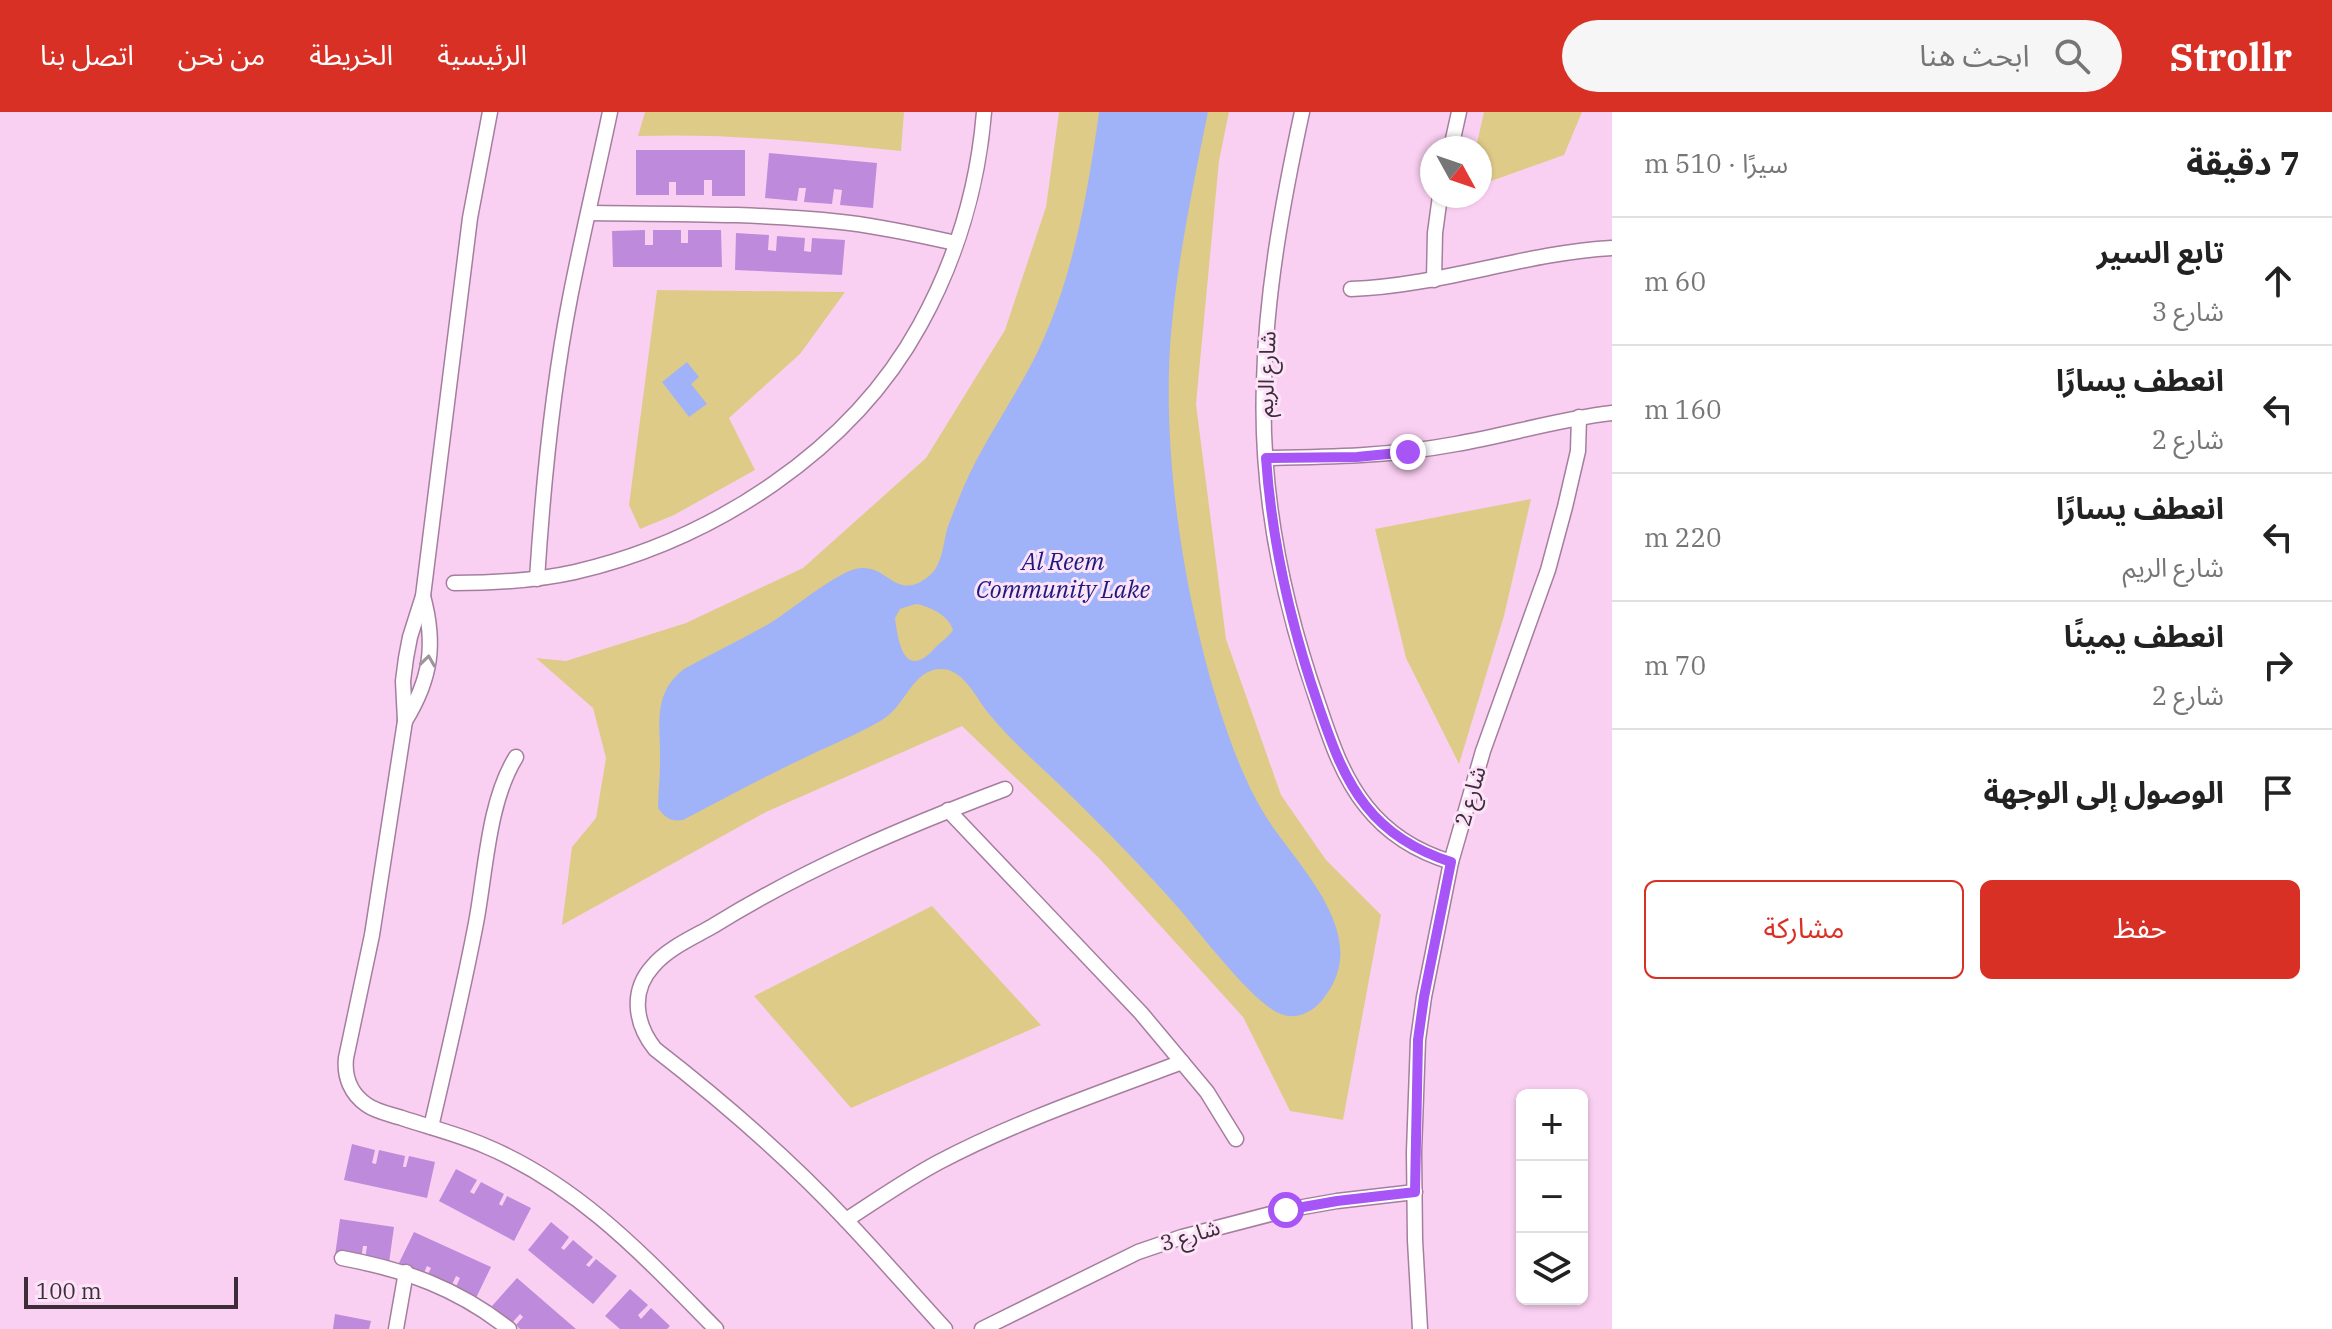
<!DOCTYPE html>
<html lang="ar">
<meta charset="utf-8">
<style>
body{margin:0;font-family:"IBM Plex Serif","Noto Sans Arabic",serif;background:#f6f6f6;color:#222;direction:rtl}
.controls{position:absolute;right:24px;bottom:24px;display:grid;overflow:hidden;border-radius:12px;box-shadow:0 2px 6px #0004}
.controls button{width:72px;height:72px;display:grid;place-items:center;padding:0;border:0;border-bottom:2px solid #e0e0e0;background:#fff;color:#222;font:40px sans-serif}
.compass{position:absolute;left:1420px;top:24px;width:72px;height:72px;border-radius:50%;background:#fff;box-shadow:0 2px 6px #0004;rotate:130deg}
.scale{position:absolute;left:24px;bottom:20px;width:214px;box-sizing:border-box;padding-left:8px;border:4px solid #3d2d3a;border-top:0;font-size:22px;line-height:28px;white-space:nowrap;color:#3d2d3a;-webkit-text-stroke:6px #fde3f8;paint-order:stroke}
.stop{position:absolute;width:24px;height:24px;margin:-18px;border:6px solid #a855f7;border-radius:50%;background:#fff}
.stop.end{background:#a855f7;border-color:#fff;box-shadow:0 2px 8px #0008}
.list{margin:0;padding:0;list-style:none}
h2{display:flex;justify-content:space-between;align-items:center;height:104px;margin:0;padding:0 32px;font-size:34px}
h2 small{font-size:26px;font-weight:400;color:#767676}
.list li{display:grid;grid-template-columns:52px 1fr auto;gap:24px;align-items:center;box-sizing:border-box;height:128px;padding:0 32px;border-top:2px solid #e0e0e0}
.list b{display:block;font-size:30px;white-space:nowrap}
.list p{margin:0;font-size:26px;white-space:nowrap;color:#767676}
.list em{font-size:26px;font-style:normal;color:#767676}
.actions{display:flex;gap:16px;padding:24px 32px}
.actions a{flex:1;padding:18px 0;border:2px solid #d93025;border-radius:12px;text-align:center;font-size:28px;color:#d93025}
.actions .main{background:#d93025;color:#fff}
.icon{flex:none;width:44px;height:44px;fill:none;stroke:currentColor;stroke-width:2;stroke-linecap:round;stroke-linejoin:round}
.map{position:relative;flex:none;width:1612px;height:1217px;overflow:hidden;direction:ltr}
header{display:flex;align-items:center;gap:48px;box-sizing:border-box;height:112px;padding:0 40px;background:#d93025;color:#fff}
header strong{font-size:38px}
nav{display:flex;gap:44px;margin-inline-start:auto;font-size:28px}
.search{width:560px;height:72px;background:#f6f6f6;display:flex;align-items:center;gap:20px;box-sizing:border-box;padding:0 28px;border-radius:44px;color:#767676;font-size:30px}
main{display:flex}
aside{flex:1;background:#fff}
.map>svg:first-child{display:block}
.green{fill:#dfcb88}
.water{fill:#a1b3f8;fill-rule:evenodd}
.building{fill:#be8adb}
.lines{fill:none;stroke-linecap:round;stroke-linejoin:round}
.street-casing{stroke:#a57e9e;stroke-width:17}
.street{stroke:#fff;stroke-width:14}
.oneway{stroke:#9e969c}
.route{stroke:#a855f7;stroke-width:10}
.labels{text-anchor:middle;stroke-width:6;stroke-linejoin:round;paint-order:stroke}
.street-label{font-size:22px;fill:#3d2d3a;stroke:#fde3f8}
.water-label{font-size:24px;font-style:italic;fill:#1c1a7c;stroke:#fde3f8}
</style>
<header>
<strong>Strollr</strong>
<div class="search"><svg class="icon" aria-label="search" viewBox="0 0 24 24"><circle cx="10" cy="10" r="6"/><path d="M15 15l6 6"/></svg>ابحث هنا</div>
<nav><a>الرئيسية</a><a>الخريطة</a><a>من نحن</a><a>اتصل بنا</a></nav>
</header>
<main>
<aside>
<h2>7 دقيقة<small>سيرًا · 510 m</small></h2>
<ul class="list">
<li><svg class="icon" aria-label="ahead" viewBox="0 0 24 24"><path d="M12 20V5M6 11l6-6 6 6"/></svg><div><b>تابع السير</b><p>شارع 3</p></div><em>60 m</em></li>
<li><svg class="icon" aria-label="left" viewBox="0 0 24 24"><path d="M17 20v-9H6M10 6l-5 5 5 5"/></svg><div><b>انعطف يسارًا</b><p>شارع 2</p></div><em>160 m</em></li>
<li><svg class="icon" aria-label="left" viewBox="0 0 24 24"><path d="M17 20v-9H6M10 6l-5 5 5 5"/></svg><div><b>انعطف يسارًا</b><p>شارع الريم</p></div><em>220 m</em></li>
<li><svg class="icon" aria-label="right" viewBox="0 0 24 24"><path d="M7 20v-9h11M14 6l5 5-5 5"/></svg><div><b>انعطف يمينًا</b><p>شارع 2</p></div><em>70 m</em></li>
<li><svg class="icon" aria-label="arrive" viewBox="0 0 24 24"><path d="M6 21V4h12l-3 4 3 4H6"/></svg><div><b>الوصول إلى الوجهة</b></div></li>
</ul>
<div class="actions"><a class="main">حفظ</a><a>مشاركة</a></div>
</aside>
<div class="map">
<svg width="1612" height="1217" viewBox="0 0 1612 1217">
<rect width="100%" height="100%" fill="#fad0f2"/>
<g class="green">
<path d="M645,0H904L901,39C813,30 726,21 638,24Z"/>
<polygon points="1059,0 1229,0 1219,49 1196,292 1226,527 1281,683 1326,748 1381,803 1343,1008 1290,999 1243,905 1098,745 962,614 766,700 562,813 572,735 596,706 606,646 593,596 536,546 566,549 686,511 803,456 926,346 1005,218 1046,95"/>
<polygon points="1484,0 1582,0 1564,43 1480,73 1480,36 1476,36"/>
<polygon points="657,178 845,180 800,242 729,306 755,358 674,403 640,417 629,393"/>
<polygon points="1531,387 1504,504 1459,652 1406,546 1375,417"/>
<polygon points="932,794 1041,913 851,996 754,884"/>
</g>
<g class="water">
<path d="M1099,0H1208C1194,69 1179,140 1172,211C1160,329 1182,475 1217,589C1229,627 1244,669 1265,703C1296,753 1372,821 1326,883C1316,898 1299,909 1281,902C1255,893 1202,824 1182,800C1145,758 1106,718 1065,678C1040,654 1012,630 990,603C976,587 964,556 940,557C912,558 905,595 882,608C857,623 828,634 802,647C762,666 723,687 683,708C671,710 665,706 658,696C658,681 660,666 660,651C661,615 651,582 684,557C714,540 746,526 775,508C796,494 830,466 852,458C888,446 893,493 929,464C943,453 943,430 948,414C953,401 958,388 964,374C984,328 1015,286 1037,241C1073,167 1088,80 1099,0ZM916,492C931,495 948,503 953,518C948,526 940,530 934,537C904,569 898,529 895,506L900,497Z"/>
<polygon points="687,250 699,265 691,272 707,292 689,305 662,270"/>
</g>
<g class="building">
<polygon points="636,38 745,38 745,84 712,84 712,68 704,68 704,83 676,83 676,70 669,70 669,83 636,83"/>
<polygon points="769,41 877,51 873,96 840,93 842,78 834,77 832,92 804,90 806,76 799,76 797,89 765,86"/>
<polygon points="645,118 645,133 653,133 653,118 681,118 681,131 688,131 688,118 721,118 722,155 613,155 612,119"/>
<polygon points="736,121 769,123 768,138 776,139 777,124 805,126 804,139 811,140 812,126 845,128 842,163 735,158"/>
<polygon points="352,1032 375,1038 372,1051 376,1052 379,1038 405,1044 403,1055 406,1055 409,1044 435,1050 427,1086 344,1068"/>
<polygon points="456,1057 477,1068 470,1080 474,1082 481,1070 504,1082 499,1092 502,1094 507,1084 531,1096 514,1129 439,1089"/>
<polygon points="340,1107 394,1115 389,1151 365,1148 367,1134 363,1134 361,1147 335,1144"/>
<polygon points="551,1110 569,1125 561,1136 564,1138 573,1128 593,1145 586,1153 589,1155 596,1147 617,1164 593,1192 528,1138"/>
<polygon points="414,1120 491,1155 475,1188 454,1179 460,1166 456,1164 450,1177 426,1166 431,1156 427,1154 422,1165 398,1153"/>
<polygon points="517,1166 576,1217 520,1217 516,1213 523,1205 520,1202 512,1211 492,1194"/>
<polygon points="630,1177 648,1193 638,1203 641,1207 651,1196 670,1214 667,1217 620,1217 605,1204"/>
<polygon points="335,1202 371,1209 369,1217 333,1217"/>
</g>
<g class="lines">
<g class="street-casing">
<g id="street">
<path d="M490,0L470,106L423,484L410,525L406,546L403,569L405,609L372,823L346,946C344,965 351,982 367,993C377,1000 390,1002 402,1006C429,1015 457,1022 483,1033C578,1072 645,1145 716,1217"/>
<path d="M1302,0C1283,88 1266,180 1264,270C1260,379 1282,488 1318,591C1330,627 1342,664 1366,694C1388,722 1418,740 1451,750"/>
<polyline points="1451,36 1459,0"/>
<path d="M589,101C673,102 757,101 841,110C880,114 918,123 956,131"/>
<polyline points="1434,168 1435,121 1440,84"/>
<path d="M1351,177C1440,174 1523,141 1612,136"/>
<path d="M1266,346C1330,345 1392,344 1456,332C1508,323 1559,307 1612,301"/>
<path d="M537,467C543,373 552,278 570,186C582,124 597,62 610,0"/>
<path d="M454,471C495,471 535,469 575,460C713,428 851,339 920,213C956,148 978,74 984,0"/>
<path d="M405,609C431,567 436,532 423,484"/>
<polyline points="948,698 1141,901 1207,980 1236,1027"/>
<path d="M431,1015C447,947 463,879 476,811C486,758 488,690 516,645"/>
<path d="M846,1108C877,1088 907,1067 939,1050C1017,1009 1100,981 1182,950"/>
<path d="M342,1146C406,1158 457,1176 509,1217"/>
<polyline points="396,1217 406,1160"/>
<path d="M945,1217C912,1181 880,1144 846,1108C788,1046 722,989 655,937C635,912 630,879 653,854C668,836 694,825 713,814C805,757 904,715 1005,677"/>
<polyline points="982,1217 1138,1140 1182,1125 1286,1098 1337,1089 1415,1080"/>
<polyline points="1420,1217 1415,1128 1414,1040 1418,928 1424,885 1451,750 1483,639 1548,458 1565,395 1578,339 1579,305"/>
</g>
</g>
<use href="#street" class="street"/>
</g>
<defs><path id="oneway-chevron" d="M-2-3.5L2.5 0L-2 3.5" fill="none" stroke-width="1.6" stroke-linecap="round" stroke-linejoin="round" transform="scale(2)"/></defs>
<use class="oneway" href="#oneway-chevron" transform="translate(428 549) rotate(-82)"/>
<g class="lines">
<path class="route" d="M1286,1098L1337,1089L1415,1080L1418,928L1424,885L1451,750C1417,739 1388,722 1366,694C1343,665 1331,630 1319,595C1291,514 1272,432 1266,346L1357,345L1408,340"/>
</g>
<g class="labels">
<g class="street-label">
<text transform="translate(1266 262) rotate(-88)" y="8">شارع الريم</text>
<text transform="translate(1470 684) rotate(-74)" y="8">شارع 2</text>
<text transform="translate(1190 1123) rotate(-17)" y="8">شارع 3</text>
</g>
<g class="water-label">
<text x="1063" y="458">Al Reem<tspan x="1063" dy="28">Community Lake</tspan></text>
</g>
</g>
</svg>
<div class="controls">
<button>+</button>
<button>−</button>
<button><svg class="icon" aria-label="layers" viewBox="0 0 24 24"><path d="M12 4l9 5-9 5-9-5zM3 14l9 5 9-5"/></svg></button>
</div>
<svg class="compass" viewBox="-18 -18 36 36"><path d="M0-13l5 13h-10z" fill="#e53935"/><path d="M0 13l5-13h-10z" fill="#767676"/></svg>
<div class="scale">100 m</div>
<div class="stop" style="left:1286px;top:1098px"></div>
<div class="stop end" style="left:1408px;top:340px"></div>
</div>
</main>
